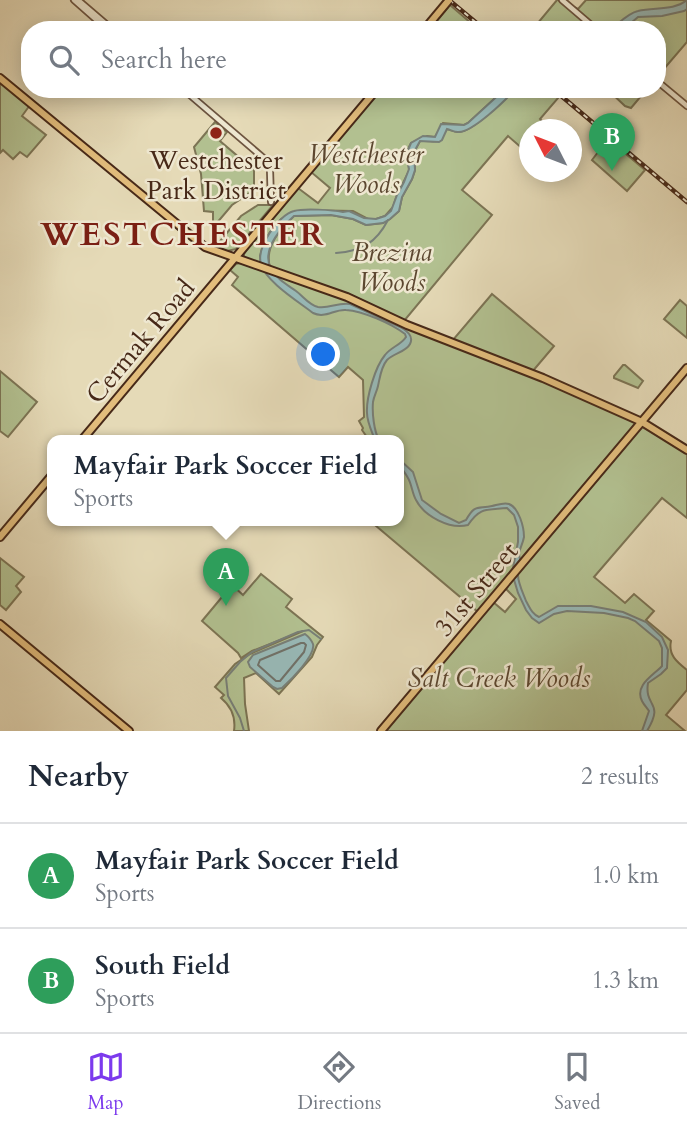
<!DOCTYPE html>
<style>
body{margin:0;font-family:Cardo,serif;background:#f2f2f3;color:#1f2937}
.compass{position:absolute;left:519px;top:119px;width:63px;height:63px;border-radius:50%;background:#fff;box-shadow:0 4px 18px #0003;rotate:312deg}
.you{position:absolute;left:324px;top:355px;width:24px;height:24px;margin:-18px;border:5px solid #fff;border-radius:50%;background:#1a73e8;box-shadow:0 0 0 10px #1a73e833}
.badge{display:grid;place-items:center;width:46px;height:46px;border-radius:50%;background:#7c3aed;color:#fff;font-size:23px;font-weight:700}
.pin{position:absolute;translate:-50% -58px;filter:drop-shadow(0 2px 4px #0008)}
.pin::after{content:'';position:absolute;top:37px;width:24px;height:21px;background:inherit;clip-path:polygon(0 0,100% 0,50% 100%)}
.popup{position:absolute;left:47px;top:435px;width:357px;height:91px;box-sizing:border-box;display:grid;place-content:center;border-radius:14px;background:#fff;filter:drop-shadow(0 2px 5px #0005);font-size:23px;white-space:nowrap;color:#747a83}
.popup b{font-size:26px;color:#1f2937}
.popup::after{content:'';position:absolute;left:50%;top:100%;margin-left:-14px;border:14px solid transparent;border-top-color:#fff}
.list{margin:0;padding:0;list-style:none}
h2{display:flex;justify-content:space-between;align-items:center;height:91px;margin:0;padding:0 28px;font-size:30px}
h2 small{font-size:23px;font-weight:400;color:#747a83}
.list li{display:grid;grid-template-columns:46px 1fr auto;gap:21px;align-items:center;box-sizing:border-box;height:105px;padding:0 28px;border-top:2px solid #e0e1e3}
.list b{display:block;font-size:26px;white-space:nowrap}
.list p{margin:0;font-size:23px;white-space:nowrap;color:#747a83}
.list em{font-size:23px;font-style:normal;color:#747a83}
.icon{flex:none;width:38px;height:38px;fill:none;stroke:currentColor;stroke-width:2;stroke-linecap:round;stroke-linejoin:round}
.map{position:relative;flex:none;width:687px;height:731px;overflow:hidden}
.search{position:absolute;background:#fff;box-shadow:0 4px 18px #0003;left:21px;right:21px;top:21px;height:77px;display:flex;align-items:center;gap:18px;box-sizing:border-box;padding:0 24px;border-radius:28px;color:#747a83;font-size:26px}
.sheet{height:301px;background:#fff}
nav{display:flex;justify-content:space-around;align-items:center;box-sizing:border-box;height:98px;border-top:2px solid #e0e1e3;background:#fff;font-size:19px;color:#747a83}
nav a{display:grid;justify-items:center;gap:4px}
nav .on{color:#7c3aed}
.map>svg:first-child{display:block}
.green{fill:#b2c090;stroke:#7c7454;stroke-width:2}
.water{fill:#98b9b7;stroke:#787f77;stroke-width:2}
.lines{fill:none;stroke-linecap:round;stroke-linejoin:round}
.shore{stroke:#707168;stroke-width:2}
.stream{stroke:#787f77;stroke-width:2}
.minor-casing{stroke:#6e5540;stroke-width:8}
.major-casing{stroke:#472918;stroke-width:10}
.minor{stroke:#eee7d0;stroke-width:4.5}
.major{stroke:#e2bd7c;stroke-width:6}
.rail-casing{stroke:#472918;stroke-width:4.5}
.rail{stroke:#eee7d0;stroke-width:2;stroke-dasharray:5;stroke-linecap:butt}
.major-bridge-casing{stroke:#472918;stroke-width:10;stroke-linecap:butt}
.major-bridge{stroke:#e2bd7c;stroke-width:6}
.poi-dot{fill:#8f2418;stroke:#eee7d0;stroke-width:2.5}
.labels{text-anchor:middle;stroke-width:5;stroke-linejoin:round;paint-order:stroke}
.park-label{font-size:26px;font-style:italic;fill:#5c4730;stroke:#eee7d0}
.poi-label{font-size:26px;fill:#472918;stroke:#eee7d0}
.street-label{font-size:26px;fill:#472918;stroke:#eee7d0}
.district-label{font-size:33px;font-weight:bold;letter-spacing:2px;fill:#7a1f14;stroke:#eee7d0}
</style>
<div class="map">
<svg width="687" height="731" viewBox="0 0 687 731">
<rect width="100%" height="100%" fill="#e5dab7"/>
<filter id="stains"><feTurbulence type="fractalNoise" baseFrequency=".00286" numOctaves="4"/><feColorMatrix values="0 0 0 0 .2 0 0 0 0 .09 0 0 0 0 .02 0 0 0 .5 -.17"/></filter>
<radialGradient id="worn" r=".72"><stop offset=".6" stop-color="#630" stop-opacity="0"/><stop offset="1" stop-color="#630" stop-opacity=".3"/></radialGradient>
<g class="green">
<polygon points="557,0 559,0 574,13 576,8 578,9 586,0 687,0 687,42 657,77 657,30 532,30"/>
<polygon points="450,5 479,30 429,30"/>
<polygon points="0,81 30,105 22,116 46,135 27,157 20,152 13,159 3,150 0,153"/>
<polygon points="380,89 505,89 468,123 464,125 443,123 435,137 427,136 411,143 408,149 409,171 397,195 393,207 385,216 376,219 368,219 353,211 303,210 281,219 270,232 264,242 260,256 261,264 244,258 244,254 247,249 298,188 318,203 330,188 311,172"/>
<path d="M515,89H549L559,97L540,119L544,123L539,129L530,130L529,141L523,149L508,136L462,190L492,215L404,321L353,296L270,267C264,247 280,229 294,216L331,215L353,219L366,225L383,223L390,219L399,211L402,197L412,179L415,170L414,152L420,141C437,140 436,147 447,129C451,130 454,132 458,132C472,132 505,100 515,89Z"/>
<polygon points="607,89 647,89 631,108 625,106"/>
<polygon points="215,122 227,132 220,141 254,170 254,190 232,205 216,224 213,221 213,212 204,211 201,174 194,147"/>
<polygon points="608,139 645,170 627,191 592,160"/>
<polygon points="258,205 273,205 236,249 227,251 215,247 241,216"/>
<polygon points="240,263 331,293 543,381 636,422 636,424 478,612 369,520 399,520 399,440 369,440 362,430 363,428 359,421 364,417 363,380 348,367 339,377 232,285 238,277 230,270 236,264"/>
<polygon points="492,294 554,346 532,372 452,341"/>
<polygon points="680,300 687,306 687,338 664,319"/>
<polygon points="623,365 625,365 643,381 638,388 614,378 614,376"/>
<polygon points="0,371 37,402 8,437 0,431"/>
<path d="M645,426L687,452V518L662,498L594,577L625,603L634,594L654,611L646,620L671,641C668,655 677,662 687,670V690L666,715L685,731H385L493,602L505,612L516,599L505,588L640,427Z"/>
<polygon points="0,558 24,577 16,586 21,592 6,610 0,605"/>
<path d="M261,574L292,599L286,607L323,637L317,645L312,657L279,694L256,673L244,678L245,704L249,731H234C236,717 232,707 221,698L224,695L215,687L235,664L250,654L303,631L252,651L241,658L238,653L202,621L232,585L243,595Z"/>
</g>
<g class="water">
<path d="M687,0V9L684,11L662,16L638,17L623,30H610C618,24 628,13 638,11C655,7 674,11 687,0Z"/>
<path d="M505,89H515C506,100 472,133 458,132C454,132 451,130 447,129L442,140L439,142L420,141L414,152L415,170L412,179L402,197L399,211L390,219L383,223L366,225L353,219L331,215L294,216C281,228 261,250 271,269C277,279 286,284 296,291C303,296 309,305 318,307C329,309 338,302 350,304L400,327C407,331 414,336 410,344C406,352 394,353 387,360C381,367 380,377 378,386C377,391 374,396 373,402C372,413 374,431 379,440H375C372,432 367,422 367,413C366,398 375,367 385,355C391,347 401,345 406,337L405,334C392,324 363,311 346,310C334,309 325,319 313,313C299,302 266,282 261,264C256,248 278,215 294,211C304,208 333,210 343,212L349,211L364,218L376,219L385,216L391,211L397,195L404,182L409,169L406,155L411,143L423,136L435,137L441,124L464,125L468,123Z"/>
<path d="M399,459L413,472L422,500L441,514L459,523L466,520C475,504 477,509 492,506C497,505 504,502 509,504C519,508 524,527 524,537C523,543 520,548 519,553C519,560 521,557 521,564C521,568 518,571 518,575C518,583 523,593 526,601C530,608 532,614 539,617L558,606H591L623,612L646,622L662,637L668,650L667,668L661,674L648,683C644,708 665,701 647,731H642L649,711C647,708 644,705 642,701C634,685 654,675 662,666V648L659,641L635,621L628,618L604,613L567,611L554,614L539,623L532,618L526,610L518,593L512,573L518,542V527L514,515L507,508C486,510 480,507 468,525C450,530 424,516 416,500C412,493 412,485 408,478C404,470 399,468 399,459Z"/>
<path d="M305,634C309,637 311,639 313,644C316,655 291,680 282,688L277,689L273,687L250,667L248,662L253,655Z"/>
</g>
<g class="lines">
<polygon class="shore" points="301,643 304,643 306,645 304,652 280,681 276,681 258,665 260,660"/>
<g class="stream">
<path d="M336,253C362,251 376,243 388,220"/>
<polyline points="244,731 240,718 228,696 226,678 240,662 252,652 298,632 309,630 321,639"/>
</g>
<g class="minor-casing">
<g id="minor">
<polyline points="74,0 108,30"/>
<polyline points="78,0 113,30"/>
<polyline points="562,0 597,30"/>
<polyline points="657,81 687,106"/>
<polyline points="183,89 267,161 270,170 271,202"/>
</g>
</g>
<g class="major-casing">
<g id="major">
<polyline points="0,78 205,247 347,297 407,325 543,378 642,422 687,450"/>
<polyline points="82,440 377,89"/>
<polyline points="0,537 53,474"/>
<polyline points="0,624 129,731"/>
<polyline points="381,731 687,368"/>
</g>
</g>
<use href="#minor" class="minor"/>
<use href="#major" class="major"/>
<g class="rail-casing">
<g id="rail">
<polyline points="449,0 485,30"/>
<polyline points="553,89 687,202"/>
</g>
</g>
<use href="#rail" class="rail"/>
<g class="major-bridge-casing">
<polyline id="major-bridge" points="424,30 449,0"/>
</g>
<use href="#major-bridge" class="major-bridge"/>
</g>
<circle class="poi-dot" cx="216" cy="133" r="7"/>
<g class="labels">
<g class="park-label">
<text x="366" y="163">Westchester<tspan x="366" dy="30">Woods</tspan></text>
<text x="392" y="261">Brezina<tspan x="392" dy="30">Woods</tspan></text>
<text x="499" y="687">Salt Creek Woods</text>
</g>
<g class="poi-label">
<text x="216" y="169">Westchester<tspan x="216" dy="30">Park District</tspan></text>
</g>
<g class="street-label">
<text transform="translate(140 341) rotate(-50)" y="9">Cermak Road</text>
<text transform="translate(476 589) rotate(-50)" y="9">31st Street</text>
</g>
<g class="district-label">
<text x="183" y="245">WESTCHESTER</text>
</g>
</g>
<rect width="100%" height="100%" filter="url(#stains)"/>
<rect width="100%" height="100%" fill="url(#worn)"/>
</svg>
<svg class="compass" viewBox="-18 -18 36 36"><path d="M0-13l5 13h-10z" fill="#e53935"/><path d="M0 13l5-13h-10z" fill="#747a83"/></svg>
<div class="you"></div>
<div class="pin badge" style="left:226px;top:606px;background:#2e9e5b">A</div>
<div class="popup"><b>Mayfair Park Soccer Field</b>Sports</div>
<div class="pin badge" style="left:612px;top:171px;background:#2e9e5b">B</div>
<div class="search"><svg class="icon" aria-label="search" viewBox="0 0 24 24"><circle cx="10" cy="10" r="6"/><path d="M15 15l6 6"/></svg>Search here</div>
</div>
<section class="sheet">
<h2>Nearby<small>2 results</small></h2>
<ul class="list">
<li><span class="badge" style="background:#2e9e5b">A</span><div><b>Mayfair Park Soccer Field</b><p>Sports</p></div><em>1.0 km</em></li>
<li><span class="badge" style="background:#2e9e5b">B</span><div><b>South Field</b><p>Sports</p></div><em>1.3 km</em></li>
</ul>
</section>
<nav>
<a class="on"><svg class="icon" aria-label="map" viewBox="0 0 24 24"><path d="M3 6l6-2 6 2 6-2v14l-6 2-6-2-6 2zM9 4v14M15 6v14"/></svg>Map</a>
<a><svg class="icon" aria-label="directions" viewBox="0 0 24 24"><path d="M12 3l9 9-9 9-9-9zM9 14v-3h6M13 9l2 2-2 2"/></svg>Directions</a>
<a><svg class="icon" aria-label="saved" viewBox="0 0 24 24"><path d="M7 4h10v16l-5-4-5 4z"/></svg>Saved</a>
</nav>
